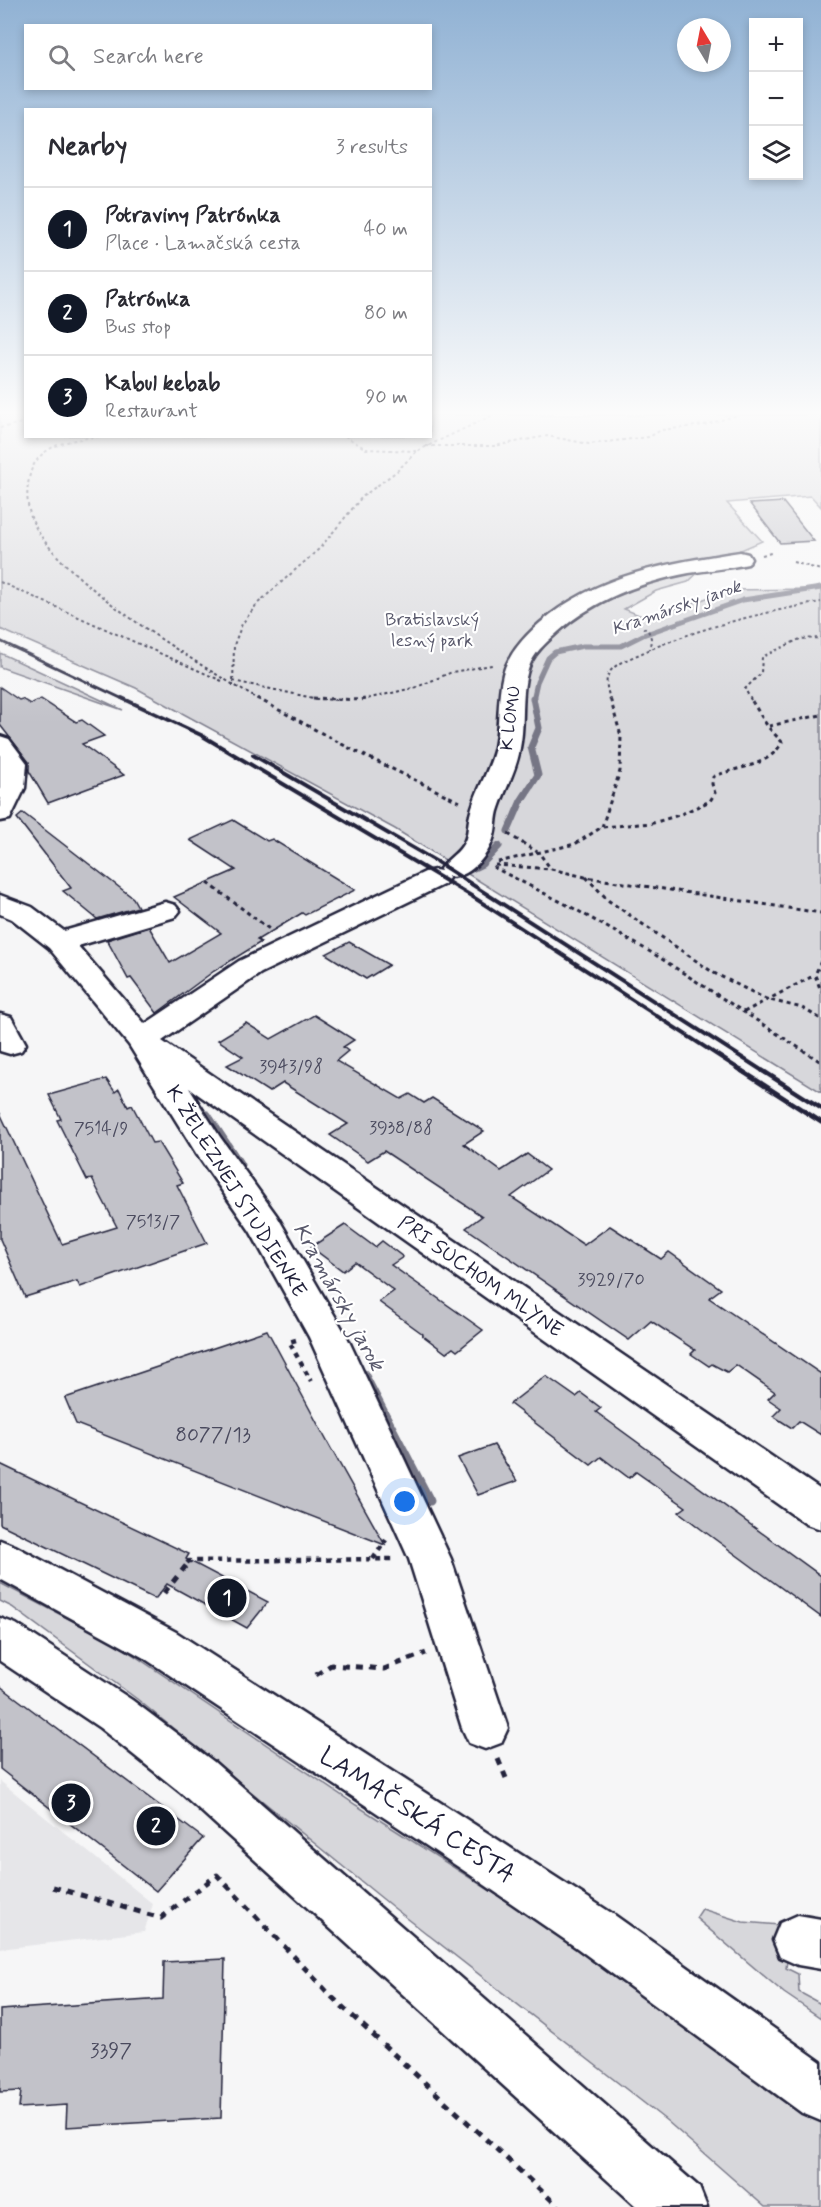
<!DOCTYPE html>
<meta charset="utf-8">
<style>
body{margin:0;font-family:Mynerve,sans-serif;background:#f2f2f3;color:#2b2b33}
.controls{position:absolute;right:18px;top:18px;display:grid;overflow:hidden;border-radius:0px;box-shadow:0 3px 9px #0003}
.controls button{width:54px;height:54px;display:grid;place-items:center;padding:0;border:0;border-bottom:2px solid #e1e1e2;background:#fff;color:#2b2b33;font:30px sans-serif}
.compass{position:absolute;left:677px;top:18px;width:54px;height:54px;border-radius:50%;background:#fff;box-shadow:0 3px 9px #0003;rotate:350deg}
.you{position:absolute;left:405px;top:1502px;width:21px;height:21px;margin:-15px;border:4px solid #fff;border-radius:50%;background:#1a73e8;box-shadow:0 0 0 9px #1a73e833}
.badge{display:grid;place-items:center;width:39px;height:39px;border-radius:50%;background:#111827;color:#fff;font-size:20px;font-weight:700}
.pin{position:absolute;translate:-50% -50%;border:3px solid #fff;box-shadow:0 2px 6px #0006}
.list{margin:0;padding:0;list-style:none}
h2{display:flex;justify-content:space-between;align-items:center;height:78px;margin:0;padding:0 24px;font-size:26px}
h2 small{font-size:20px;font-weight:400;color:#7c7c81}
.list li{display:grid;grid-template-columns:39px 1fr auto;gap:18px;align-items:center;box-sizing:border-box;height:84px;padding:0 24px;border-top:2px solid #e1e1e2}
.list b{display:block;font-size:22px;white-space:nowrap}
.list p{margin:0;font-size:20px;white-space:nowrap;color:#7c7c81}
.list em{font-size:20px;font-style:normal;color:#7c7c81}
.icon{flex:none;width:33px;height:33px;fill:none;stroke:currentColor;stroke-width:2;stroke-linecap:round;stroke-linejoin:round}
.map{position:relative;flex:none;width:821px;height:2207px;overflow:hidden}
.search{position:absolute;background:#fff;box-shadow:0 3px 9px #0003;left:24px;top:24px;width:408px;height:66px;display:flex;align-items:center;gap:15px;box-sizing:border-box;padding:0 21px;border-radius:0px;color:#7c7c81;font-size:22px}
.panel{position:absolute;background:#fff;box-shadow:0 3px 9px #0003;left:24px;top:108px;width:408px;height:330px;border-radius:0px}
.map>svg:first-child{display:block}
.built{fill:#e6e6e9}
.green{fill:#d7d7db;stroke:#7c7c8b;stroke-width:1.5}
.lines{fill:none;stroke-linecap:round;stroke-linejoin:round}
.stream-far2{stroke:#767685;stroke-width:5}
.stream-far1{stroke:#767685;stroke-width:7}
.stream{stroke:#767685;stroke-width:9}
.building{fill:#c2c2c9;stroke:#22223b;stroke-width:1.5}
.minor-casing{stroke:#22223b;stroke-width:5}
.major-casing{stroke:#22223b;stroke-width:5}
.path-far3{stroke:#22223b;stroke-width:2;stroke-dasharray:3 3;stroke-linecap:butt}
.path-far2{stroke:#22223b;stroke-width:3;stroke-dasharray:4 4;stroke-linecap:butt}
.path-far1{stroke:#22223b;stroke-width:4.5;stroke-dasharray:5 5;stroke-linecap:butt}
.path{stroke:#22223b;stroke-width:5;stroke-dasharray:7 7;stroke-linecap:butt}
.minor{fill:#fff;fill-rule:evenodd}
.major{fill:#fff;fill-rule:evenodd}
.rail-far2{stroke:#22223b;stroke-width:3}
.rail-far1{stroke:#22223b;stroke-width:4}
.rail{stroke:#22223b;stroke-width:5}
.labels{text-anchor:middle;stroke-width:4.5;stroke-linejoin:round;paint-order:stroke}
.far-water-label{font-size:18px;font-style:italic;fill:#5a5a6d;stroke:#fff}
.far-park-label{font-size:18px;fill:#58586b;stroke:#fff}
.far-street-label{font-size:18px;fill:#22223b;stroke:#fff}
.number-label{font-size:18px;fill:#4a4a5e}
.street-label{font-size:21px;fill:#22223b;stroke:#fff}
.near-number-label{font-size:21px;fill:#4a4a5e}
.water-label{font-size:22px;font-style:italic;fill:#5a5a6d;stroke:#fff}
.near-street-label{font-size:26px;fill:#22223b;stroke:#fff}
</style>
<div class="map">
<svg width="821" height="2207" viewBox="0 0 821 2207">
<rect width="100%" height="100%" fill="#f6f6f7"/>
<filter id="ink" filterUnits="userSpaceOnUse"><feTurbulence type="fractalNoise" baseFrequency=".0167" numOctaves="2"/><feDisplacementMap in="SourceGraphic" scale="12" xChannelSelector="R" yChannelSelector="G"/><feConvolveMatrix kernelMatrix="1 2 1 2 8 2 1 2 1" color-interpolation-filters="sRGB"/></filter>
<g filter="url(#ink)">
<polygon class="built" points="0,1781 153,1904 144,1932 0,1949"/>
<g class="green">
<polygon points="0,415 25,415 26,436 430,436 431,415 821,415 821,507 811,496 727,503 762,541 706,565 688,582 656,591 624,609 644,617 654,617 729,590 811,589 821,586 821,1092 395,829 136,688 0,629"/>
<polygon points="0,653 123,710 0,667"/>
<polygon points="0,1583 117,1644 356,1805 597,1959 821,2120 821,2207 765,2207 667,2121 394,1908 137,1699 12,1607 0,1601"/>
<polygon points="702,1909 743,1922 792,1926 786,1968 798,1974 799,1992 821,2004 821,2018 784,1993 696,1918"/>
</g>
<g class="lines">
<polyline class="stream-far2" points="533,700 537,682 548,658 555,652 583,646 621,646 643,635 743,600 821,588"/>
<g class="stream-far1">
<polyline points="508,831 521,801 538,775 531,747 539,728 533,698"/>
<polyline points="463,873 482,864 499,846"/>
</g>
<g class="stream">
<polyline points="207,1115 240,1165"/>
<polyline points="364,1374 430,1501"/>
</g>
</g>
<g class="building">
<polygon points="783,502 814,541 780,543 750,504"/>
<polygon points="0,687 19,700 22,699 30,704 41,699 76,722 82,720 104,736 82,744 124,775 48,803 29,771 29,762 0,725"/>
<polygon points="23,813 133,898 138,907 97,919 63,891 71,888 17,818"/>
<polygon points="233,820 267,841 272,839 355,890 305,915 302,913 257,940 261,942 214,971 157,1013 131,978 128,979 107,940 149,927 170,963 221,933 174,897 236,870 190,840"/>
<polygon points="349,942 389,965 366,979 326,954"/>
<polygon points="314,1015 354,1040 343,1047 348,1051 336,1061 401,1099 410,1094 424,1103 432,1098 484,1131 464,1144 501,1171 527,1154 548,1170 511,1197 584,1245 610,1226 661,1259 669,1252 721,1289 709,1298 821,1374 821,1435 799,1421 792,1428 773,1416 781,1408 768,1399 775,1392 736,1365 727,1372 712,1364 709,1366 691,1354 695,1350 651,1321 629,1340 466,1228 482,1216 384,1151 368,1161 330,1135 348,1124 283,1083 269,1092 227,1065 243,1057 218,1040 246,1023 271,1039"/>
<polygon points="106,1079 115,1092 119,1089 128,1107 132,1105 152,1143 158,1142 183,1183 177,1185 207,1243 80,1287 77,1281 25,1297 0,1239 0,1113 62,1244 117,1227 92,1179 87,1180 57,1120 61,1119 49,1095"/>
<polygon points="345,1225 375,1247 382,1241 403,1257 391,1265 483,1330 457,1351 453,1348 446,1353 422,1335 423,1334 379,1302 394,1291 355,1262 343,1271 311,1247"/>
<polygon points="267,1330 329,1445 385,1545 76,1424 65,1398"/>
<polygon points="546,1376 576,1397 581,1393 601,1408 596,1412 821,1576 821,1617 701,1529 679,1512 686,1507 636,1472 629,1478 601,1457 591,1465 510,1404"/>
<polygon points="494,1445 517,1481 478,1495 458,1458"/>
<polygon points="0,1464 189,1554 186,1559 268,1602 247,1628 167,1584 155,1599 0,1524"/>
<polygon points="0,1686 203,1838 156,1891 0,1769"/>
<polygon points="225,1959 221,2118 66,2127 67,2105 19,2108 21,2091 0,2092 0,2010 163,1999 164,1962"/>
</g>
<g class="lines">
<g class="minor-casing">
<g id="minor">
<path d="M740,552L748,554L751,559L748,564C729,568 709,570 689,573C641,582 595,599 558,632C548,641 537,650 531,662C519,689 526,720 520,748C517,769 506,787 499,808C495,818 497,829 493,839C488,856 467,881 448,876L449,878L445,884L261,973L162,1041L821,1490V1529L806,1524L189,1088L220,1137L277,1216L347,1337L451,1559L508,1728L501,1743L485,1749L469,1743L462,1728L409,1559L309,1337L250,1231L196,1153L129,1045L49,948L12,919L0,914V895L32,907L64,931L165,902L175,905L180,911L175,917L78,946L145,1024L239,961L425,872L435,870L441,871L440,869C446,860 456,855 462,846C469,837 467,826 470,815C475,791 490,771 495,747C500,723 497,698 503,674C509,653 524,637 540,623C597,574 669,563 740,552Z"/>
<polygon points="0,736 9,739 27,763 25,788 10,819 0,821"/>
<polygon points="0,1014 11,1017 26,1044 21,1051 10,1054 0,1051"/>
<polygon points="798,1915 821,1919 821,1969 798,1965 780,1957 773,1940 780,1923"/>
</g>
</g>
<g class="major-casing">
<g id="major">
<polygon points="0,1540 15,1546 176,1632 613,1914 821,2062 821,2121 802,2113 577,1948 469,1874 144,1658 0,1579"/>
<polygon points="0,1618 16,1624 132,1700 214,1762 699,2187 707,2207 637,2207 180,1792 100,1728 0,1661"/>
</g>
</g>
<g class="path-far3">
<polyline points="0,428 26,422"/>
<path d="M105,436C74,439 35,443 29,479C26,492 27,507 32,520C58,581 200,665 259,700"/>
<polyline points="345,436 366,449 416,451"/>
<polyline points="426,446 494,446 547,436 589,444 649,437 661,430 704,425 738,415"/>
<polyline points="762,555 771,553"/>
<polyline points="793,562 821,570"/>
<polyline points="0,582 222,681"/>
<polyline points="643,628 648,630 651,638 650,649"/>
<polyline points="233,681 318,699 340,700"/>
<polyline points="233,686 234,645 242,624 257,604 320,548 362,497 397,471 417,451 493,415"/>
<polyline points="362,700 417,687 452,672 492,665"/>
<path d="M610,700C608,691 604,681 609,673C616,662 632,658 644,652C701,627 760,613 821,602"/>
<polyline points="751,700 745,689 761,673 762,657 800,639 821,638"/>
</g>
<g class="path-far2">
<polyline points="257,698 349,748 460,802"/>
<polyline points="313,698 360,700 369,698"/>
<polyline points="769,726 821,715"/>
<polyline points="602,827 620,771 621,736 610,698"/>
<polyline points="508,834 539,853 551,869"/>
<path d="M498,862L575,844L602,827L653,823L679,815L710,801L715,793L712,784L713,777C736,766 769,768 782,742L768,727L750,698"/>
<polyline points="495,865 551,869 585,877 821,913"/>
<polyline points="493,867 573,908 654,954 821,1062"/>
<polyline points="586,877 609,901 714,973 766,999 802,1008 821,1019"/>
<polyline points="208,883 272,931"/>
<polyline points="821,961 815,975 821,991"/>
<polyline points="744,1012 815,975"/>
</g>
<g class="path-far1">
<polyline points="296,1340 289,1342 311,1381"/>
<polyline points="373,1559 386,1540"/>
<polyline points="187,1563 189,1561 394,1559"/>
</g>
<g class="path">
<polyline points="164,1593 189,1562"/>
<polyline points="316,1675 331,1665 384,1669 426,1653"/>
<polyline points="498,1759 506,1778"/>
<polyline points="53,1887 161,1918 217,1875 333,1998 559,2207"/>
</g>
<use href="#minor" class="minor"/>
<use href="#major" class="major"/>
<polyline class="rail-far2" points="0,641 125,700"/>
<g class="rail-far1">
<polyline points="122,698 201,735 473,897 745,1073"/>
<polyline points="253,755 437,862 766,1073"/>
</g>
<g class="rail">
<polyline points="742,1071 821,1122"/>
<polyline points="763,1071 821,1108"/>
</g>
</g>
</g>
<linearGradient id="sky" x2="0" y2="1"><stop stop-color="#91b2d4"/><stop offset="0.57" stop-color="#fbfbfb"/><stop offset="1" stop-color="#fbfbfb" stop-opacity="0"/></linearGradient>
<rect width="821" height="724" fill="url(#sky)"/>
<g class="labels">
<g class="far-water-label">
<text transform="translate(676 607) rotate(-19)" y="6">Kramársky jarok</text>
</g>
<g class="far-park-label">
<text x="432" y="625">Bratislavský<tspan x="432" dy="21">lesný park</tspan></text>
</g>
<g class="far-street-label">
<text transform="translate(510 718) rotate(-83)" y="6">K LOMU</text>
</g>
<g class="number-label">
<text x="291" y="1072">3943/98</text>
<text x="401" y="1133">3938/88</text>
<text x="101" y="1134">7514/9</text>
<text x="153" y="1227">7513/7</text>
<text x="611" y="1285">3929/70</text>
</g>
<g class="street-label">
<text transform="translate(237 1191) rotate(58)" y="7">K ŽELEZNEJ STUDIENKE</text>
<text transform="translate(481 1276) rotate(35)" y="7">PRI SUCHOM MLYNE</text>
</g>
<g class="near-number-label">
<text x="213" y="1441">8077/13</text>
<text x="111" y="2057">3397</text>
</g>
<g class="water-label">
<text transform="translate(340 1296) rotate(61)" y="8">Kramársky jarok</text>
</g>
<g class="near-street-label">
<text transform="translate(418 1814) rotate(33)" y="9">LAMAČSKÁ CESTA</text>
</g>
</g>
</svg>
<div class="controls">
<button>+</button>
<button>−</button>
<button><svg class="icon" aria-label="layers" viewBox="0 0 24 24"><path d="M12 4l9 5-9 5-9-5zM3 14l9 5 9-5"/></svg></button>
</div>
<svg class="compass" viewBox="-18 -18 36 36"><path d="M0-13l5 13h-10z" fill="#e53935"/><path d="M0 13l5-13h-10z" fill="#7c7c81"/></svg>
<div class="you"></div>
<div class="pin badge" style="left:227px;top:1598px">1</div>
<div class="pin badge" style="left:156px;top:1826px">2</div>
<div class="pin badge" style="left:71px;top:1803px">3</div>
<div class="search"><svg class="icon" aria-label="search" viewBox="0 0 24 24"><circle cx="10" cy="10" r="6"/><path d="M15 15l6 6"/></svg>Search here</div>
<section class="panel">
<h2>Nearby<small>3 results</small></h2>
<ul class="list">
<li><span class="badge">1</span><div><b>Potraviny Patrónka</b><p>Place · Lamačská cesta</p></div><em>40 m</em></li>
<li><span class="badge">2</span><div><b>Patrónka</b><p>Bus stop</p></div><em>80 m</em></li>
<li><span class="badge">3</span><div><b>Kabul kebab</b><p>Restaurant</p></div><em>90 m</em></li>
</ul>
</section>
</div>
